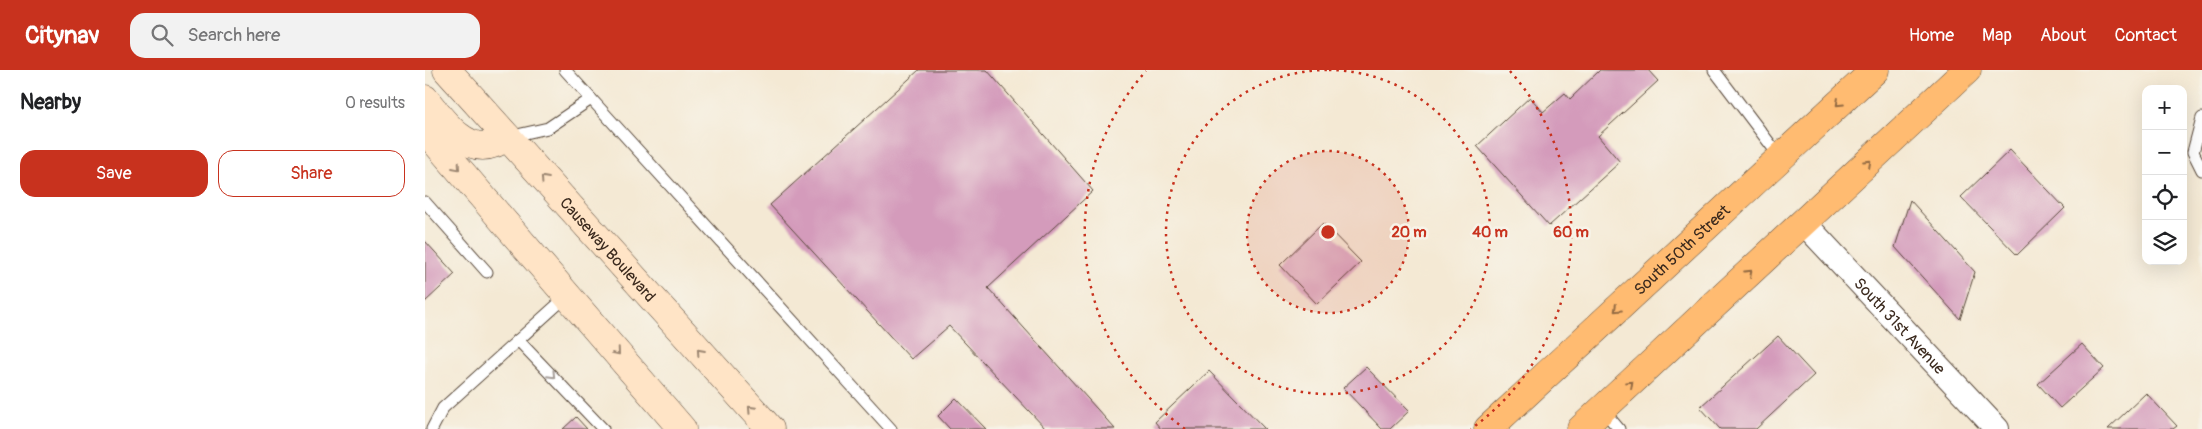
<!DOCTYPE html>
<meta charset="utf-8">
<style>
body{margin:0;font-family:Pangolin,sans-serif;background:#f2f2f2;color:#202124}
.controls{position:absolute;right:15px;top:15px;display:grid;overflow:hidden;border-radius:10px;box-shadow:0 5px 20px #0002}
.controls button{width:45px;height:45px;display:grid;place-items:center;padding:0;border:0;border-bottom:1px solid #e0e0e0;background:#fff;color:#202124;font:25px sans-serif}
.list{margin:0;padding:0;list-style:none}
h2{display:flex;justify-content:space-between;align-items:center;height:65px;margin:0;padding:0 20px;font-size:21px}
h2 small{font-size:16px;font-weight:400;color:#757577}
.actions{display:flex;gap:10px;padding:15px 20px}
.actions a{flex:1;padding:11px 0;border:1px solid #c8321e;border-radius:15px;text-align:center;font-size:18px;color:#c8321e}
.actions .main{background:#c8321e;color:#fff}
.icon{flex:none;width:28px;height:28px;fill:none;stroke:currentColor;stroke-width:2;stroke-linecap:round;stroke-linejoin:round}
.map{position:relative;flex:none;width:1777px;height:359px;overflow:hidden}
header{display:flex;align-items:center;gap:30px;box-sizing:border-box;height:70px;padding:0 25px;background:#c8321e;color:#fff}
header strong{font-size:24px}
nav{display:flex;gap:28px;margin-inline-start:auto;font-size:18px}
.search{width:350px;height:45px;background:#f2f2f2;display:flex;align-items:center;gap:12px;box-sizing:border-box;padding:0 18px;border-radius:15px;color:#757577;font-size:19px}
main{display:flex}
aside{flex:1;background:#fff}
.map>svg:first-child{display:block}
.building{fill:#d49bbb}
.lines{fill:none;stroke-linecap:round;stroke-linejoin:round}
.lane-casing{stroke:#574739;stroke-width:13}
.street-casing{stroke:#574739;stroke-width:26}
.secondary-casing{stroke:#574739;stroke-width:29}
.primary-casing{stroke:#574739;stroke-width:29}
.lane{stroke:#fff;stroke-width:11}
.street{stroke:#fff;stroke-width:24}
.secondary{stroke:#ffe4c6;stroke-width:28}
.primary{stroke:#ffbb71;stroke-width:28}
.oneway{stroke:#936b43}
.oneway2{stroke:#9d8772}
.oneway3{stroke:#a79f9a}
.ring{fill:none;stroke:#c8321e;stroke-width:2.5;stroke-dasharray:2.5 5}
.labels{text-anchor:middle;stroke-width:5;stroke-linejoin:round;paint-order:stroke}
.street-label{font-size:16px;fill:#3b2a1e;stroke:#f7f3e8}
.centre{fill:#c8321e;stroke:#f7f3e8;stroke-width:2.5}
.ring-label{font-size:15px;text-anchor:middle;font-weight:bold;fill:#c8321e;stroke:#f7f3e8;stroke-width:5;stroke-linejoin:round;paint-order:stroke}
</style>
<header>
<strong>Citynav</strong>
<div class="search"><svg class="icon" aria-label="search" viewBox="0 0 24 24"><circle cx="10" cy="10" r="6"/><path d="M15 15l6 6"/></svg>Search here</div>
<nav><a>Home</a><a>Map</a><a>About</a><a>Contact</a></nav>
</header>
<main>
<aside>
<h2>Nearby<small>0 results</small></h2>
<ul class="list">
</ul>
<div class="actions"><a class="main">Save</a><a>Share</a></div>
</aside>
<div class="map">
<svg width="1777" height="359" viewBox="0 0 1777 359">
<rect width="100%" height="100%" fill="#f7f3e8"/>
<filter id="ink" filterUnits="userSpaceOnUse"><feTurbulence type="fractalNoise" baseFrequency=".02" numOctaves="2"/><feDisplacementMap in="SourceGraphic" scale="10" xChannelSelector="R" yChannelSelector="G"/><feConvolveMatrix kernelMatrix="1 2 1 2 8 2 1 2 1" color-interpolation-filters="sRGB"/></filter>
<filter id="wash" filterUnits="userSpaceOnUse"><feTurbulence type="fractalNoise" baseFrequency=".0096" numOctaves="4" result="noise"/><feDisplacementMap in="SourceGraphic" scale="20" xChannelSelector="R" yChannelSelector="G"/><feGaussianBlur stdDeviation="1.12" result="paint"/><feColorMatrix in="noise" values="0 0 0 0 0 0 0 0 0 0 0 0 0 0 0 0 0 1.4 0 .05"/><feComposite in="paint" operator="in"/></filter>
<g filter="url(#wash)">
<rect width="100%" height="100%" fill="#f4e9d4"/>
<g id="blocks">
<g class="building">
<polygon points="494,0 562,0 668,121 563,218 690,359 621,359 524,256 486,289 345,135"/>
<polygon points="1175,0 1223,0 1233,11 1173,66 1195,92 1124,156 1052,76 1105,27 1118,42 1140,23 1145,29"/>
<polygon points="1585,80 1640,138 1592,185 1536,127"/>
<polygon points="1485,130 1550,202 1535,249 1470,177"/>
<polygon points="898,153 936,192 892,234 855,195"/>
<polygon points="0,171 30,204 0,232"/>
<polygon points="1353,266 1389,305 1331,359 1295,359 1275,337"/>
<polygon points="1657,274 1679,298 1635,338 1613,314"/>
<polygon points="941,297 984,341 965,359 957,359 918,318"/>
<polygon points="784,301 840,359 736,359 730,352"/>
<polygon points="1721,323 1752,356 1748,359 1683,359"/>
<polygon points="531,328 561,359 525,359 513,346"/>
<polygon points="151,347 162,359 138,359"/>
</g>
</g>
</g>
<g filter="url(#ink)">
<use href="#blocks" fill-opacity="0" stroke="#574739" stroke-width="1"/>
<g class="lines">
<g class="lane-casing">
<g id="lane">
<polyline points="140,0 466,359"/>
<polyline points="1289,0 1355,87"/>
<polyline points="1777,48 1768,82 1777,100"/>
<polyline points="83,67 123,58 166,29"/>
<polyline points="0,132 62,202"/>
<polyline points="93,270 178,359"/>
<polyline points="1177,339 1194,359"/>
<polyline points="7,359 18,338 143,225"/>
</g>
</g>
<g class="street-casing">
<g id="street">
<path id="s1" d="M1378,152L1572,359"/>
</g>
</g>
<g class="secondary-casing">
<g id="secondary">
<path id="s2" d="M22,0L345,359"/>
<path d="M0,29C15,47 40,85 68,74C73,73 77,69 82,67"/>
<polyline points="0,60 257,359"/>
</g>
</g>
<g class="primary-casing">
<g id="primary">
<path id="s3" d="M1063,359L1450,0"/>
<polyline points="1156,359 1542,0"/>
</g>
</g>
<use href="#lane" class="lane"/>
<use href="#street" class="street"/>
<use href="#secondary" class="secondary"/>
<use href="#primary" class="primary"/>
</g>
<defs><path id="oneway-chevron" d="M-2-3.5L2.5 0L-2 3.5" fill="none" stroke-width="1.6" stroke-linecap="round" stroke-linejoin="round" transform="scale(1.25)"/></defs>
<g class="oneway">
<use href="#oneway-chevron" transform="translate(1414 33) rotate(137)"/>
<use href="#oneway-chevron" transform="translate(1443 93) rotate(-43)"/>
<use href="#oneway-chevron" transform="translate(1324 203) rotate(-43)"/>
<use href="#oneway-chevron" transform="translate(1192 239) rotate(137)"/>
<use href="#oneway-chevron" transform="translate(1205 314) rotate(-43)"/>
</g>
<g class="oneway2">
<use href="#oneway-chevron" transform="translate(32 97) rotate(49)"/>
<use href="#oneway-chevron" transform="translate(119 109) rotate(-132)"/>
<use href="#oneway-chevron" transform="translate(192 282) rotate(50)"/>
<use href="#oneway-chevron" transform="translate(275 282) rotate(-132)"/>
<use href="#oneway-chevron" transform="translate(326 339) rotate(-133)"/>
</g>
<use class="oneway3" href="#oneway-chevron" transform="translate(127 305) rotate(46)"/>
</g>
<circle cx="903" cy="162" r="81" fill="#c8321e" fill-opacity=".12"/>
<g class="ring">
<circle cx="903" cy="162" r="81"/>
<path d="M904 0A162 162 0 1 1 902 0"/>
<path d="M760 359A243 243 0 0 1 721 1M1085 1A243 243 0 0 1 1046 359"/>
</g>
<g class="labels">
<g class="street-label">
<text dy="6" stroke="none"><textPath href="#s2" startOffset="241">Causeway Boulevard</textPath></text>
<text dy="6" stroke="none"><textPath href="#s3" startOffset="264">South 50th Street</textPath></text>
<text dy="6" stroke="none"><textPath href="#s1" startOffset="142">South 31st Avenue</textPath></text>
</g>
</g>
<circle cx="903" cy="162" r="8" class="centre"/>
<g class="ring-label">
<text x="984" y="167">20 m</text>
<text x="1065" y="167">40 m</text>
<text x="1146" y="167">60 m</text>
</g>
</svg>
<div class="controls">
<button>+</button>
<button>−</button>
<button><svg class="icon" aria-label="locate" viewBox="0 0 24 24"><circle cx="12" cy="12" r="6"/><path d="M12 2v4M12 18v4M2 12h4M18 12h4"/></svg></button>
<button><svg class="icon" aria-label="layers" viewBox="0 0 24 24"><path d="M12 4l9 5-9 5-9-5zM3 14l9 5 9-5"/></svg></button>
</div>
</div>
</main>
